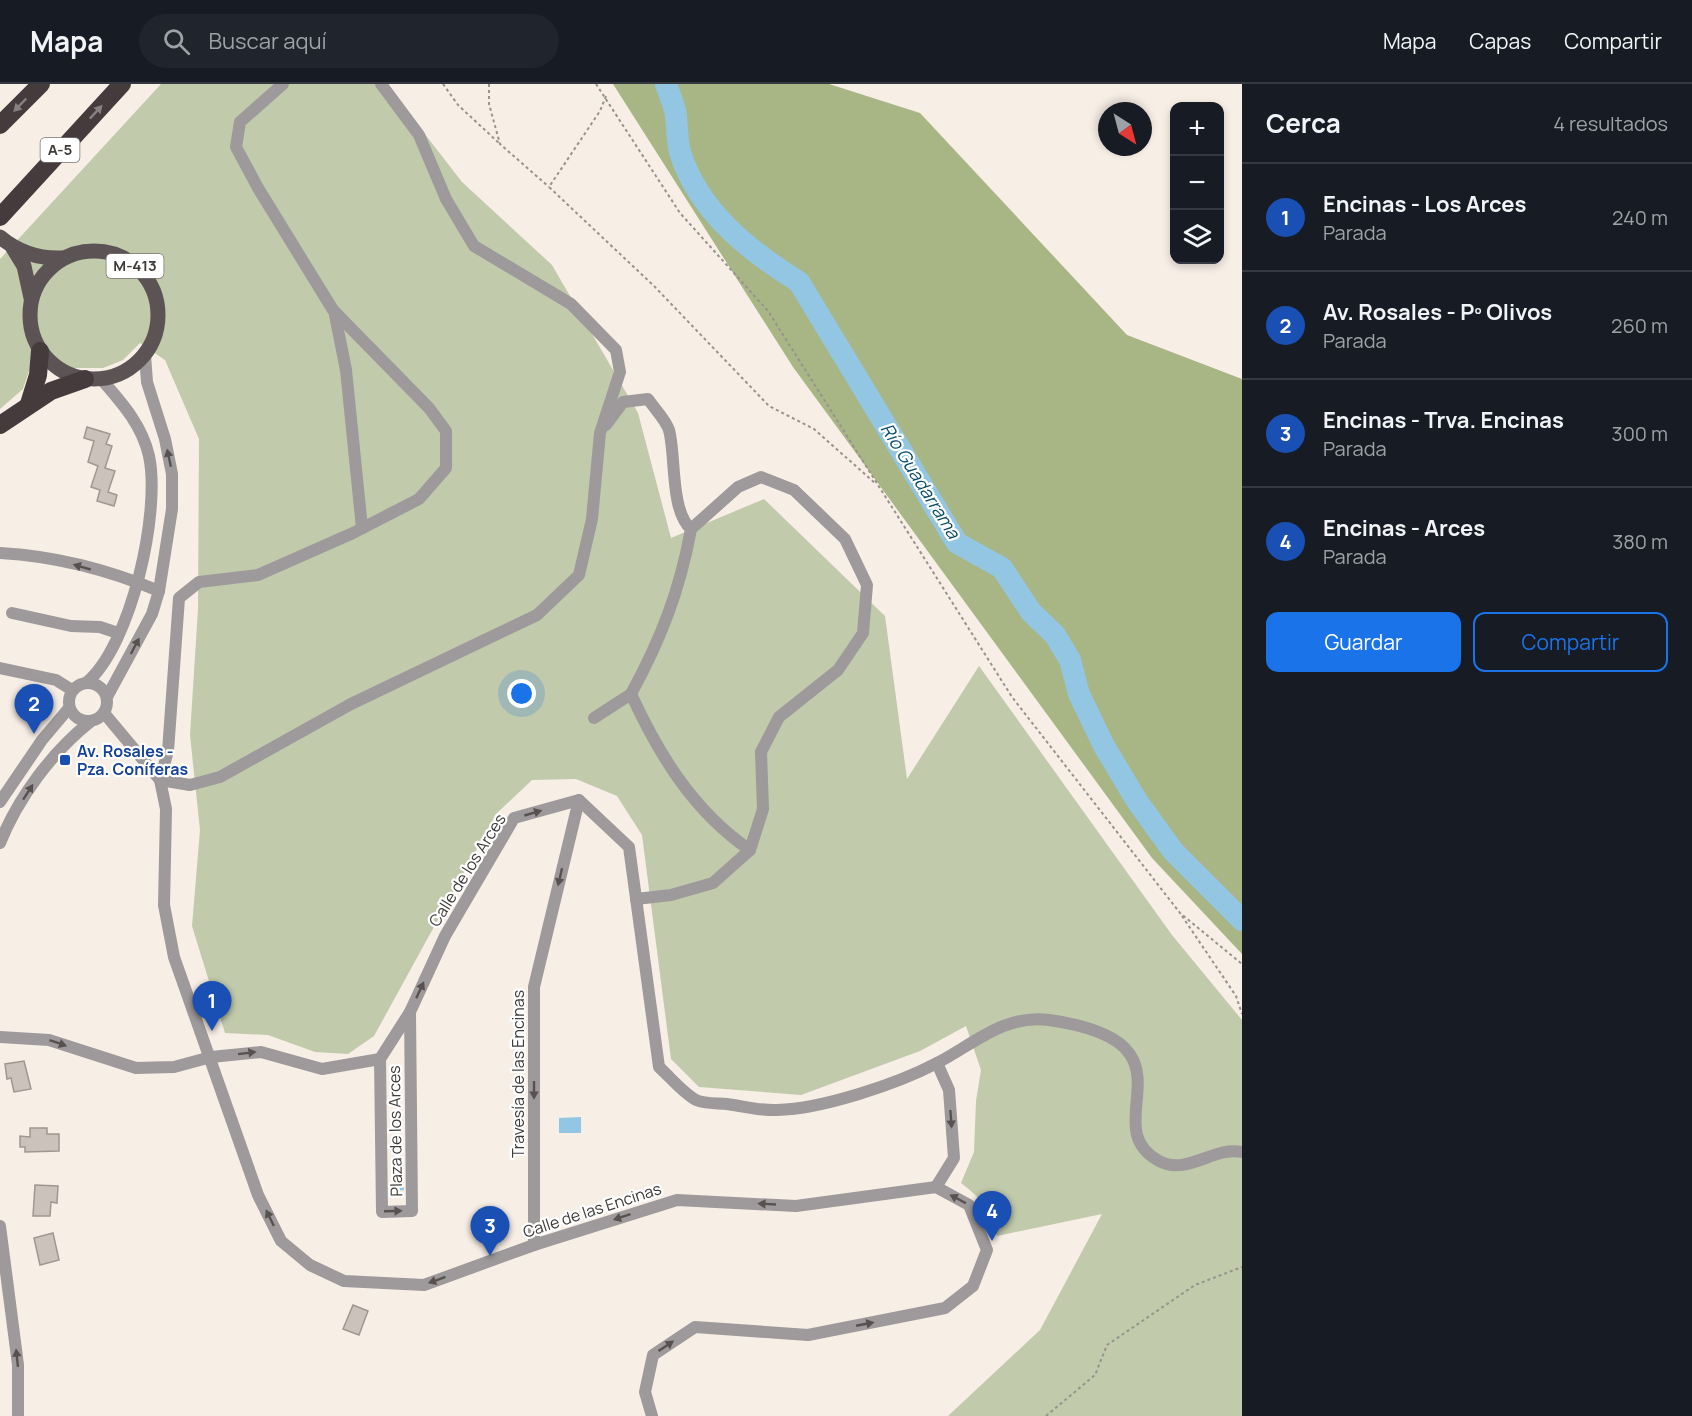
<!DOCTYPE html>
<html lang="es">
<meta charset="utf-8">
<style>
body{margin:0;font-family:Manrope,sans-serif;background:#20242c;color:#f1f3f6}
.controls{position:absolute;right:18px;top:18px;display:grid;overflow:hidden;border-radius:12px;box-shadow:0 3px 9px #0003}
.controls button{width:54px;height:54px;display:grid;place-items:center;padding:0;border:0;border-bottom:2px solid #363941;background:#171b24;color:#f1f3f6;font:30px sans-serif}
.compass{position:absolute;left:1098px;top:18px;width:54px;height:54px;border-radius:50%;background:#171b24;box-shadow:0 3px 9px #0003;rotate:144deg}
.you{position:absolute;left:522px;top:610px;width:21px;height:21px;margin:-15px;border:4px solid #fff;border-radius:50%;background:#1a73e8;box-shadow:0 0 0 9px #1a73e833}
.badge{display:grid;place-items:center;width:39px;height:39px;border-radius:50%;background:#1a73e8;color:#fff;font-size:20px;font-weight:700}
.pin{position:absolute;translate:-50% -50px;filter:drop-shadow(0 2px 3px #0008)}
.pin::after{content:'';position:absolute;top:32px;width:21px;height:18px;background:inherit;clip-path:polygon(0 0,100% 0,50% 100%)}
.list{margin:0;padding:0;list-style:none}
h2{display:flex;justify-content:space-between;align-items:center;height:78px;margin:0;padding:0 24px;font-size:26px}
h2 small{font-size:20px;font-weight:400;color:#9ea1a6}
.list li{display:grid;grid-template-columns:39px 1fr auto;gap:18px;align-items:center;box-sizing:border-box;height:108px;padding:0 24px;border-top:2px solid #363941}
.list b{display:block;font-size:22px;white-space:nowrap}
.list p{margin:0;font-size:20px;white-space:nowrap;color:#9ea1a6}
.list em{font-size:20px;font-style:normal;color:#9ea1a6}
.actions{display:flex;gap:12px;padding:18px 24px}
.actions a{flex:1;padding:14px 0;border:2px solid #1a73e8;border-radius:12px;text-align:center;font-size:21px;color:#1a73e8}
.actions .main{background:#1a73e8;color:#fff}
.icon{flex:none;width:33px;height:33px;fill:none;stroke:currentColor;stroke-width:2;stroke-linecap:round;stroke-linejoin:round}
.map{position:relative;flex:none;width:1242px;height:1332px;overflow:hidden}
header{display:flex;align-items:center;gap:36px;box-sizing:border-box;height:84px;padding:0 30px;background:#171b24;border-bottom:2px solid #363941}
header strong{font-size:28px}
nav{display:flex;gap:33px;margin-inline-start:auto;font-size:21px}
.search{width:420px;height:54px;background:#20242c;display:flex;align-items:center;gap:15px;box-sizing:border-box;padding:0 21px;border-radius:33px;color:#9ea1a6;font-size:22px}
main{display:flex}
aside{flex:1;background:#171b24}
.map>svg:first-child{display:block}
.green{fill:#c1caab}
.forest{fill:#a8b585}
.water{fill:#93c6e3}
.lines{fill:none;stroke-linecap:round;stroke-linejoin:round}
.river{stroke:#93c6e3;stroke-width:22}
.building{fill:#cbc3bb;stroke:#9f9790;stroke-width:1.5}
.path{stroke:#98928c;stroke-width:2;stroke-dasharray:3 3;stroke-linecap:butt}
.minor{stroke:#9e999a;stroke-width:12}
.major{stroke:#5c5355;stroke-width:15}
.highway{stroke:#453b3d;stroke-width:18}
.oneway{fill:#868081}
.oneway2{fill:#575250}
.transit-dot{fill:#1a4fb4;stroke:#fff;stroke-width:2}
.labels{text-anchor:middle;stroke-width:4.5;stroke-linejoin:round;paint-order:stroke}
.shield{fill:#fff;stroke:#797674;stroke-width:1.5}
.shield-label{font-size:15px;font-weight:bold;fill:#3f3b38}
.transit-label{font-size:16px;font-weight:bold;fill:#164399;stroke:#fff;text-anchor:start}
.street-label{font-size:16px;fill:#3f3b38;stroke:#fff}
.water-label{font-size:18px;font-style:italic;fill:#094c69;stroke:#fff}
</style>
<header>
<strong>Mapa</strong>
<div class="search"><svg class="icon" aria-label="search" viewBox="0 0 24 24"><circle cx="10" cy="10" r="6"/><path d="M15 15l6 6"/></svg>Buscar aquí</div>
<nav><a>Mapa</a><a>Capas</a><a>Compartir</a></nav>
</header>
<main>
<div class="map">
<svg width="1242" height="1332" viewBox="0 0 1242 1332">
<rect width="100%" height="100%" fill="#f7eee6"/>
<path class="green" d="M161,0H386L462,98L552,181L638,329L671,454L764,415L885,532L907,695L979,582L1172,851L1242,936V1332H948L1040,1246L1102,1130L997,1152C991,1127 982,1115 961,1099L974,1068L976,1017L981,986L966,942L920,967L801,1011L699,1003L671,975L642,751L617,712L576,695L532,696L496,730L374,952L348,970L315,968L268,951L225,949L192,842L200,746L190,651L198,525L199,355L165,276L140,259L123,276L103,284H30L23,305L0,325V175Z"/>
<polygon class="forest" points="613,0 829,0 920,29 1127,251 1242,295 1242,870 1152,774 793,283"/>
<g class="water">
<polygon points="581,1033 581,1049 559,1049 559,1034"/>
<polygon points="392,1077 404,1077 404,1106 392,1107"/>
</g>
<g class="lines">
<path class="river" d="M666,0C669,10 674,20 676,31C677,43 677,56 680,68C698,127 749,167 799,198L957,459L1002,484L1031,528L1055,551L1070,576L1079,610L1104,662L1137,717L1173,767L1242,836"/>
</g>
<g class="building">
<polygon points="87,343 110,350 106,360 112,362 105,384 115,387 108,408 117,411 114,422 97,417 100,406 91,403 98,382 88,378 94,357 84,354"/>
<polygon points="24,977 31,1005 14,1008 11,994 7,995 5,980"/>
<polygon points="30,1044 47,1044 47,1050 59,1050 59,1067 25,1068 25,1063 20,1063 20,1052 30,1053"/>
<polygon points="35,1101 58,1102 57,1119 51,1118 50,1132 33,1132"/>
<polygon points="53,1149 59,1176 40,1181 34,1154"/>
<polygon points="353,1221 368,1227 359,1251 343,1245"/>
</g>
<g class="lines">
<g class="path">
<polyline points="443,0 458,21 500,60"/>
<polyline points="489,0 489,20 500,60 549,103"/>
<polyline points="596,0 680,129 768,227 1012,613 1180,829 1242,880"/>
<polyline points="606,12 600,27 549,103 654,202 769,322 814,345 876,400"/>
<polyline points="1182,832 1236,912 1242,930"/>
<polyline points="1046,1332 1095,1291 1107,1261 1195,1201 1242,1183"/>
</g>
<g class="minor">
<polyline points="283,0 240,38 236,63 258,104 333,226 429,324 446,347 446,384 419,415 353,449 258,491 199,498 179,514 168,667 160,696 190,701 220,693 351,620 537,531 579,491 592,435 600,349 620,288 616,266 571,220 474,162 446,115 419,51 381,0"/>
<polyline points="335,231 346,286 362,444"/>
<path d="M606,341L623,318L648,315C654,324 666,336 669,346C676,371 670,427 691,445L738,403L761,393L794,406L845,455L867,501L863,549L838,586L779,633L761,668L763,725L750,766L713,799L671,811L636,815"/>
<path d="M691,445C680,506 661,555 631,610C659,671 694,728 750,766"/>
<path d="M0,469C54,472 109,486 159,507"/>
<polyline points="12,529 71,542 100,543 118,549"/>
<polyline points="0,584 56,596 72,606"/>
<circle cx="88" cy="618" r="19"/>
<path d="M86,599C131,562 161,428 149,372C142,341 122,319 102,296"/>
<polyline points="107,613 152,530 159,507 172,425 172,390 165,355 147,298 145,271"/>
<polyline points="104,629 160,696 166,725 164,821 174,873 258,1111 281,1157 310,1181 344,1197 424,1201 534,1161 677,1116 796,1122 936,1103 969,1121 987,1166 973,1202 945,1224 808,1251 695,1243 653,1271 645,1308 652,1332"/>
<polyline points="594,634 631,610"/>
<polyline points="0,718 42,656 69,624"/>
<path d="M0,759C18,714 52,668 90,638"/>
<path d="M0,953L49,956L136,984L174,983L211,973L261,968L322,985L380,975L410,928L445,852L514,734L579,716L629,763L659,983C670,993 683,1009 696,1016C704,1020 718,1019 727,1020C743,1022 761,1027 777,1026C822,1025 897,1000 937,979C974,960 1004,930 1049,936C1206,958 1092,1041 1159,1077C1187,1092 1214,1062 1242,1068"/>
<polyline points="380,975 382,1128 412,1127 410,928"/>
<polyline points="936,1103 954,1074 949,1006 937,979"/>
<polyline points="0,1142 18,1281 18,1332"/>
<polyline points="534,1161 534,903 579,716"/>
</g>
<g class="major">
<path d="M0,153C18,168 38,175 62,174"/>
<polyline points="13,164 24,182 31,214"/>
<circle cx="94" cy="231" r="64"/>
</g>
<g class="highway">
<polyline points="0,41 41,0"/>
<polyline points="0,133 122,0"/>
<polyline points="29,320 38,291 40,267"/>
<polyline points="0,341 51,307 85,295"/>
</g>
</g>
<defs><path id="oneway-solid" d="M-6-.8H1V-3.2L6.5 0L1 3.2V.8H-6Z" transform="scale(1.5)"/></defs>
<g class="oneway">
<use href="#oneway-solid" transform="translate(20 21) rotate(134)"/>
<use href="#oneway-solid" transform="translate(96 28) rotate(-47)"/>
</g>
<g class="oneway2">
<use href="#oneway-solid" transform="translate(169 374) rotate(-102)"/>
<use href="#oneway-solid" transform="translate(82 483) rotate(-164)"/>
<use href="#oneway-solid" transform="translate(135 562) rotate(-62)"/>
<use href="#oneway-solid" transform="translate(28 708) rotate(-57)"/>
<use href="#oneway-solid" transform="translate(533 729) rotate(-16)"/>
<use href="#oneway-solid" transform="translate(560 793) rotate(103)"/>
<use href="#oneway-solid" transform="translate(420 906) rotate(-65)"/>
<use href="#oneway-solid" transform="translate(58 959) rotate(19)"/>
<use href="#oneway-solid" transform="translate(247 969) rotate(-7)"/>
<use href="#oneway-solid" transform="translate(534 1006) rotate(90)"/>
<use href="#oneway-solid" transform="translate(951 1035) rotate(86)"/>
<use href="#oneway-solid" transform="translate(958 1115) rotate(-152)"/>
<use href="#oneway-solid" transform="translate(767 1120) rotate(-177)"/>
<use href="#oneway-solid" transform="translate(393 1127) rotate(-2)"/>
<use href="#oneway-solid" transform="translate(622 1133) rotate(162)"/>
<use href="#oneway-solid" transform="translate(270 1134) rotate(-116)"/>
<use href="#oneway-solid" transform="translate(437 1196) rotate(160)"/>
<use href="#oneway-solid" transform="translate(865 1240) rotate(-11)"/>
<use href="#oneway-solid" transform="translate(666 1262) rotate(-34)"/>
<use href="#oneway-solid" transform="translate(17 1274) rotate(-96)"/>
</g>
<rect class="transit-dot" x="59" y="670" width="12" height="12" rx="3"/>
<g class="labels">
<g class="shield">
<rect x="40.5" y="54" width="39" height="24" rx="4.5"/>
<rect x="106.5" y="170" width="57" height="24" rx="4.5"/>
</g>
<g class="shield-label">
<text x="60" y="71">A-5</text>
<text x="135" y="187">M-413</text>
</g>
<g class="transit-label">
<text x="77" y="673">Av. Rosales -<tspan x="77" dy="18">Pza. Coníferas</tspan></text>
</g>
<g class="street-label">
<text transform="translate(467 786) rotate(-58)" y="6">Calle de los Arces</text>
<text transform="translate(518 990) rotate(-90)" y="6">Travesía de las Encinas</text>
<text transform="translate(395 1047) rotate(-91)" y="6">Plaza de los Arces</text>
<text transform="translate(592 1126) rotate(-18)" y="6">Calle de las Encinas</text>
</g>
<g class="water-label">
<text transform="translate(920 397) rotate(58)" y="6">Río Guadarrama</text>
</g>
</g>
</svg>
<div class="controls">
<button>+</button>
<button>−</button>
<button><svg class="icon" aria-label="layers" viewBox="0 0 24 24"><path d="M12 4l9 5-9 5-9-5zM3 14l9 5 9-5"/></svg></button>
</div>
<svg class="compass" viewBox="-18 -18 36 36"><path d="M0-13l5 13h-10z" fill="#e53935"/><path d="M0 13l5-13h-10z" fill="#9ea1a6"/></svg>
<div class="you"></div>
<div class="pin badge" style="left:212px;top:947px;background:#1a4fb4">1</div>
<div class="pin badge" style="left:34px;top:650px;background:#1a4fb4">2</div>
<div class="pin badge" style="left:490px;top:1172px;background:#1a4fb4">3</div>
<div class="pin badge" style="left:992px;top:1157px;background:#1a4fb4">4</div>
</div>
<aside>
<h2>Cerca<small>4 resultados</small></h2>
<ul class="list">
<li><span class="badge" style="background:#1a4fb4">1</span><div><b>Encinas - Los Arces</b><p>Parada</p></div><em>240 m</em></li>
<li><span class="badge" style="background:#1a4fb4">2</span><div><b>Av. Rosales - Pº Olivos</b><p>Parada</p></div><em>260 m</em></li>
<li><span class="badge" style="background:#1a4fb4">3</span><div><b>Encinas - Trva. Encinas</b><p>Parada</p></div><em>300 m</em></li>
<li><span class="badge" style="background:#1a4fb4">4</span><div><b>Encinas - Arces</b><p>Parada</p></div><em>380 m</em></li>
</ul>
<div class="actions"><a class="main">Guardar</a><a>Compartir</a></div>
</aside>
</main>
